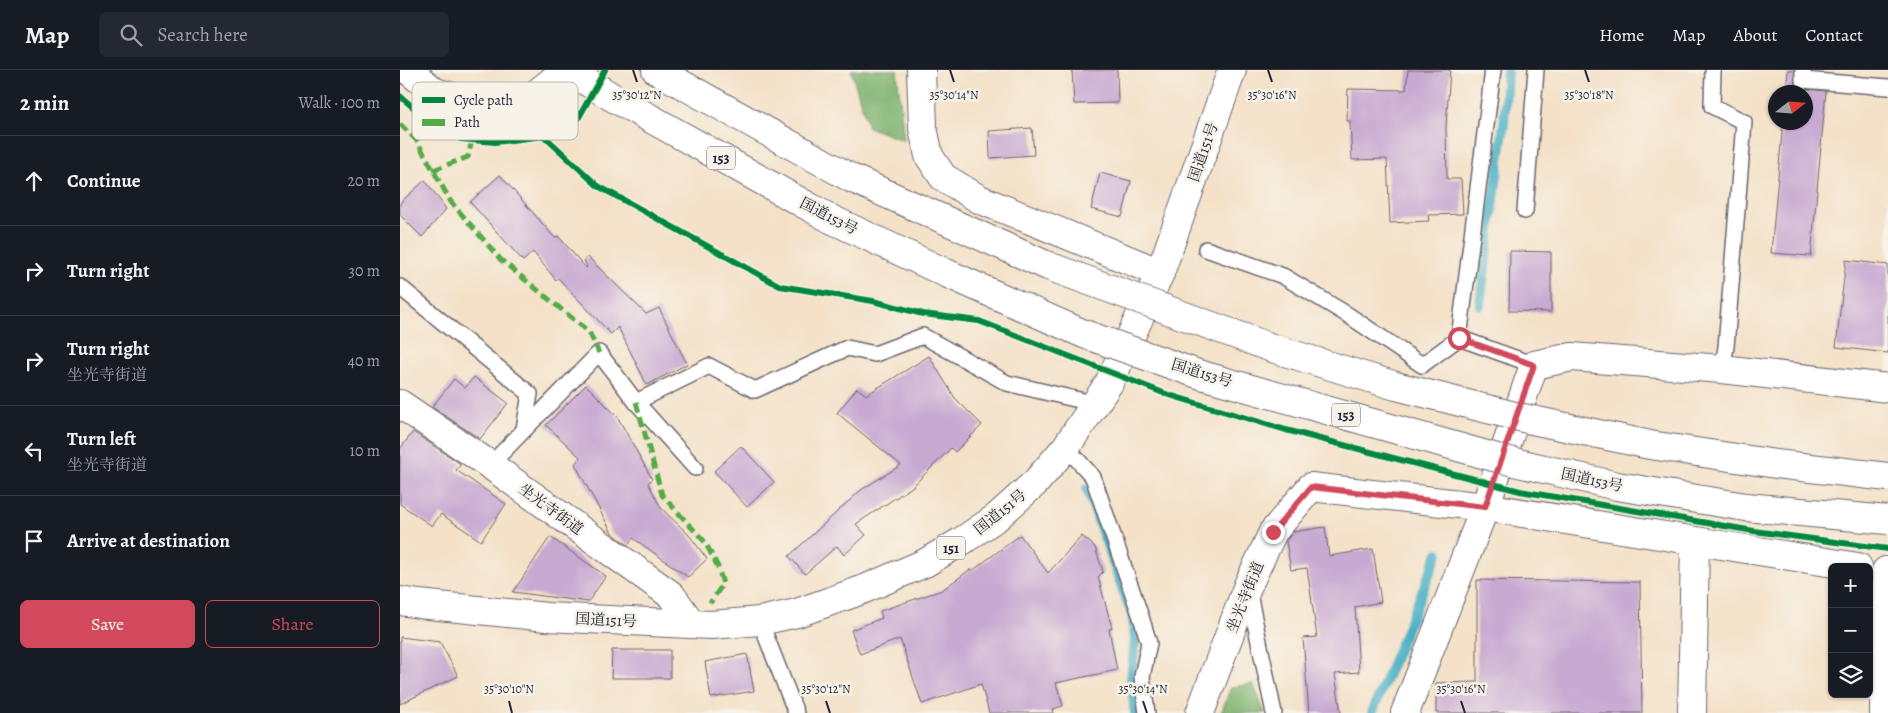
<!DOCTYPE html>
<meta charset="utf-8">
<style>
body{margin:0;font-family:Alegreya,"Noto Serif JP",serif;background:#242831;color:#f1f3f6}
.controls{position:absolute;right:15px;bottom:15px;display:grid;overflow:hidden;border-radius:8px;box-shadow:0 1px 4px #0004}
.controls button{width:45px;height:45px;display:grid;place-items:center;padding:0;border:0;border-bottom:1px solid #363941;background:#171b24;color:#f1f3f6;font:25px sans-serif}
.compass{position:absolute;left:1368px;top:15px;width:45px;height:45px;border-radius:50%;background:#171b24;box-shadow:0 1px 4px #0004;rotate:73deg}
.stop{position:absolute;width:15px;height:15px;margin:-11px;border:4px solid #d1495b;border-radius:50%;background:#fff}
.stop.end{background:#d1495b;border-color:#fff;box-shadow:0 1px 5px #0008}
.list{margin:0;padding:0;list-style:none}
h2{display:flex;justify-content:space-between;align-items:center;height:65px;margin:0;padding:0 20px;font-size:21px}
h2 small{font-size:16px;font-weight:400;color:#9ea1a6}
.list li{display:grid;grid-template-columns:32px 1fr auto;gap:15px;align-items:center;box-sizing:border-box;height:90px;padding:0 20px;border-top:1px solid #363941}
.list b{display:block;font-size:19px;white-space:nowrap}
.list p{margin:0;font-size:16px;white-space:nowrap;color:#9ea1a6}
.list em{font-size:16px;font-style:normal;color:#9ea1a6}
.actions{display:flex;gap:10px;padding:15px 20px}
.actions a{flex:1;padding:11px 0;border:1px solid #d1495b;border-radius:8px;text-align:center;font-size:18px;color:#d1495b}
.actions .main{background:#d1495b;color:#fff}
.icon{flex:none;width:28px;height:28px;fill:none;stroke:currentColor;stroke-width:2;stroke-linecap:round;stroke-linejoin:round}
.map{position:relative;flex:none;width:1488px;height:643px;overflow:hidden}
header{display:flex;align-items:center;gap:30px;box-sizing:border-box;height:70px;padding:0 25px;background:#171b24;border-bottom:1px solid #363941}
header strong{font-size:24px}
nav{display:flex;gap:28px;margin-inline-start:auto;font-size:18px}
.search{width:350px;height:45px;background:#242831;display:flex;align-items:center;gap:12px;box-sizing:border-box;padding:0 18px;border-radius:8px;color:#9ea1a6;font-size:19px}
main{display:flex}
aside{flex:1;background:#171b24}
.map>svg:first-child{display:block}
.forest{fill:#7eb36f;stroke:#506a55}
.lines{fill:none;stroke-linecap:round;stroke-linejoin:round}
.stream{stroke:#46afc5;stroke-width:10}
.building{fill:#c8a9d2}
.service-casing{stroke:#6c656c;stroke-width:18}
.minor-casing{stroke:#6c656c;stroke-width:30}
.trunk-casing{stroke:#6c656c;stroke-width:30}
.service{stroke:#fff;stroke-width:15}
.minor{stroke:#fff;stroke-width:28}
.trunk{stroke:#fff;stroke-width:28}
.trunk-bridge-casing{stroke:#6c656c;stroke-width:30;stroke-linecap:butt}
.trunk-bridge{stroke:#fff;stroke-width:28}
.quiet{stroke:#53aa46;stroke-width:5;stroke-dasharray:10 5;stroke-linecap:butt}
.cycleway-casing{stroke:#f7f3e8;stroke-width:9}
.cycleway{stroke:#00873e;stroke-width:6}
.route{stroke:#d1495b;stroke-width:6}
.ticks{fill:none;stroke:#22223b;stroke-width:2}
.labels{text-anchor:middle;stroke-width:5;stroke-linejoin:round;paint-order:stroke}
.shield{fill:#f7f3e8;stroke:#62616f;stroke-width:1}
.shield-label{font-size:14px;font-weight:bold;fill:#22223b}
.street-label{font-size:15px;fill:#22223b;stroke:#f7f3e8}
.key{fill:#f7f3e8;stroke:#b7b4b4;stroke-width:1}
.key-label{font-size:14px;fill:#22223b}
.ticks-label{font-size:12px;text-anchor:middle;fill:#22223b;stroke:#f7f3e8;stroke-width:5;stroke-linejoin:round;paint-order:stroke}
</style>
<header>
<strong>Map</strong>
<div class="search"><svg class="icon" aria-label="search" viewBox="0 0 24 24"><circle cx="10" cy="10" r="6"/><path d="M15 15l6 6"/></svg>Search here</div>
<nav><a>Home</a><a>Map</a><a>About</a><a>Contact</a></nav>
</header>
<main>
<aside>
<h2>2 min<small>Walk · 100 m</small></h2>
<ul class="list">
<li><svg class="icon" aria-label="ahead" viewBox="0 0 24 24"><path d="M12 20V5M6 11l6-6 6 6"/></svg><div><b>Continue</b></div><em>20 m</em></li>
<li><svg class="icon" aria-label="right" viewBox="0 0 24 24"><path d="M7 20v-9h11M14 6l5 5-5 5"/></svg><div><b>Turn right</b></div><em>30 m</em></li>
<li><svg class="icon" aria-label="right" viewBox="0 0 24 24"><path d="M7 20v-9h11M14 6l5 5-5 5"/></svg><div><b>Turn right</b><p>坐光寺街道</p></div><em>40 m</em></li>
<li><svg class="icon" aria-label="left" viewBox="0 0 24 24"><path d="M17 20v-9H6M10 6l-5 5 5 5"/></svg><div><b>Turn left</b><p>坐光寺街道</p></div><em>10 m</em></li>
<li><svg class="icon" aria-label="arrive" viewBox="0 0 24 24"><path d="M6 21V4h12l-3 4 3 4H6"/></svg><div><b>Arrive at destination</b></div></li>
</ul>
<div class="actions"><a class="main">Save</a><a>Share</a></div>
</aside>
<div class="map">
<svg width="1488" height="643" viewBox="0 0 1488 643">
<rect width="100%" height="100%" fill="#f7f3e8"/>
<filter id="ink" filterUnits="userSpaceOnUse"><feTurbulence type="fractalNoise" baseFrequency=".02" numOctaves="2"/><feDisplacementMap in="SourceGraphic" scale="10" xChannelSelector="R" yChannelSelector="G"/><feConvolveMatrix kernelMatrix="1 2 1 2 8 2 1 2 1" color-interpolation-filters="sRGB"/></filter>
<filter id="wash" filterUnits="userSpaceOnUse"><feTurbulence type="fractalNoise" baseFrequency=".0096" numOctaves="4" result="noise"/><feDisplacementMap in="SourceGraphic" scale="20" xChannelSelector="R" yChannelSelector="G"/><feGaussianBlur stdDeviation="1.12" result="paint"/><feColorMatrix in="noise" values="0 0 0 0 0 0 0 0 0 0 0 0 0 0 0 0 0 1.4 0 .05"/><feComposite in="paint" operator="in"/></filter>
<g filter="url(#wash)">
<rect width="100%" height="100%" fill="#f4e1c8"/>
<g class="forest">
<polygon points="451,0 497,0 504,71 468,57"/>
<polygon points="853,614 865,643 821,643 831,617"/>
</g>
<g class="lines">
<g class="stream">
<polyline points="1080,235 1104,53 1107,0"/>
<polyline points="687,419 732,545 735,570 731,611 735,643"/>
<polyline points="972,643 1038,483"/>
</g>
</g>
<g id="blocks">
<g class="building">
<polygon points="672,0 717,0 718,33 674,34"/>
<polygon points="1008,0 1050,0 1046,57 1047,109 1061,109 1063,144 1028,145 1029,151 990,153 987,89 952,90 950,51 947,51 948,19 1006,20"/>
<polygon points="1388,0 1394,0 1395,14 1398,18 1426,21 1411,186 1371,183 1383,52 1406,52 1406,22 1386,22"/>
<polygon points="632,58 634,85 590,88 589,61"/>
<polygon points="700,103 731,111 722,147 691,139"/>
<polygon points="100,105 155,168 158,166 186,198 187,197 184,190 188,187 246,244 259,238 287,294 247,315 218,257 211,264 158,208 156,210 133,182 123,191 70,132"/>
<polygon points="25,110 46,139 22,167 0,145 0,133"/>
<polygon points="1110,181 1151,182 1151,242 1109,241"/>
<polygon points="1446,190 1488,195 1488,283 1436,277"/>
<polygon points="529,286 555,328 582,355 555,382 551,378 512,417 456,454 466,465 444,485 437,476 405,504 389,486 461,420 501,395 437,343 457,318 466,325"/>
<polygon points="74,307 108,333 80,369 32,337 54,309 65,318"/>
<polygon points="186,315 217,346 252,409 248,413 261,438 289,465 307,489 288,507 233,468 228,475 212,463 175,394 180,387 146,355"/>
<polygon points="13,362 61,394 56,400 106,434 81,471 41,444 32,456 0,434 0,379"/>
<polygon points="341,376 374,412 347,437 314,401"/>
<polygon points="925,457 929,486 973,479 981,532 955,537 959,602 935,604 941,643 909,643 903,568 917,567 907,498 891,500 886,471 893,462"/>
<polygon points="620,465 648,503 682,466 695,477 703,502 698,507 712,558 709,559 717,600 656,613 663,636 653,639 654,643 589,643 581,614 522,634 500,569 460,584 451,560 482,548 480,541 542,520 571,499 572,501"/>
<polygon points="150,467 206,506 188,532 113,522"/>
<polygon points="1077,510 1240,512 1242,643 1036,643 1036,613 1077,612"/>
<polygon points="0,567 40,572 58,606 0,634"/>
<polygon points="212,580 270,580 270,608 211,608"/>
<polygon points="347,584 354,621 311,628 305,592"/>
</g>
</g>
</g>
<g filter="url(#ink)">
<use href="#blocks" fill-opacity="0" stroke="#6c656c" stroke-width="1"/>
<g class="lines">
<g class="service-casing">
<g id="service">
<polyline points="1313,0 1312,36 1344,52 1326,277 1322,299"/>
<polyline points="1403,0 1403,10 1488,17"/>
<polyline points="1125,141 1136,0"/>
<polyline points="806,179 883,206 948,245 1022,295 1059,268 1134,295"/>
<polyline points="0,217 130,324 124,359"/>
<polyline points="1059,268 1093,0"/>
<polyline points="236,332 309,296 355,320 447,278 475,284 523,266 607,313 696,334"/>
<polyline points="666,377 693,407 741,547 749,573 742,607 747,643"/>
<polyline points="90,395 199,283 236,332 295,398"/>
<polyline points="849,524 874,643"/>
<polyline points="360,551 396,643"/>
</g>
</g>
<g class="minor-casing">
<g id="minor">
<polyline points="521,0 523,58 529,86 543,107 579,129 760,203"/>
<polyline points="0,334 90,395 271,525 292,554"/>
<polyline points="800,643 848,515 873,462 911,417 1085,437 1458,497"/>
<polyline points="1005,643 1085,437 1134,295 1172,287 1322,299 1488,318"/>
<polyline points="1292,643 1295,472"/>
<polyline points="1484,643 1486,501"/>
</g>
</g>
<g class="trunk-casing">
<g id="trunk">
<polyline points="8,0 35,22 85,36 131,28 166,0"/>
<polyline points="168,0 212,27 431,149"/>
<polyline points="256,0 451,108"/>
<polyline points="0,531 19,534 147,547 311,555 360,551 397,543 462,520 525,493 562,471 597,447 636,412 666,377 709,313 760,203 832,0"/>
</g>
</g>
<use href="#service" class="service"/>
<use href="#minor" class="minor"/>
<use href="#trunk" class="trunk"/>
<g class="trunk-bridge-casing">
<g id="trunk-bridge">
<polyline points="451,108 648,196 872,278 996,316 1123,348 1250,375 1376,394 1488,407"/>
<polyline points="431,149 546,203 684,264 798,304 1097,388 1217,416 1346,437 1488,450"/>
</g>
</g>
<use href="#trunk-bridge" class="trunk-bridge"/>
<g class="quiet">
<polyline points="0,54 17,71 51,132 101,190 189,262 199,283"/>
<polyline points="33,100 68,87 72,70"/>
<polyline points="236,332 262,425 305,472 318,497 323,514 310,533"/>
</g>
<g class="cycleway-casing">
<g id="cycleway">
<polyline points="0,26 30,52 61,69 95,72 144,66 178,49 205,0"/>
<polyline points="144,66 198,116 380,216 473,231 523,244 579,251 766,324 886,360 1120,421 1354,461 1488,479"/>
</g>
</g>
<use href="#cycleway" class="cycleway"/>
</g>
</g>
<g class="lines" filter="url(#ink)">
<polyline class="route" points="873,462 911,417 1085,437 1134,295 1059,268"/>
</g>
<path class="ticks" d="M233,0L237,12M550,0L554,12M868,0L872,12M1185,0L1189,12M109,631L112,643M426,631L430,643M743,631L747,643M1061,631L1065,643"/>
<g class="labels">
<g class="shield">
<rect x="307" y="76.5" width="28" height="23" rx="4"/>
<rect x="932" y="333.5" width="28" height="23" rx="4"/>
<rect x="537" y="466.5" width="28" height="23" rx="4"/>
</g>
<g class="shield-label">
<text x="321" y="93">153</text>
<text x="946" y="350">153</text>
<text x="551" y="483">151</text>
</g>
<g class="street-label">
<text transform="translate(803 82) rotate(-71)" y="5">国道151号</text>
<text transform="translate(429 146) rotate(27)" y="5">国道153号</text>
<text transform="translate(802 303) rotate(17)" y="5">国道153号</text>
<text transform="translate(1192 410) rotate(12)" y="5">国道153号</text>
<text transform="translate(151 439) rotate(36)" y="5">坐光寺街道</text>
<text transform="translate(600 442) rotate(-39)" y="5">国道151号</text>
<text transform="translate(845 527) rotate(-68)" y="5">坐光寺街道</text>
<text transform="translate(206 550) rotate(3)" y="5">国道151号</text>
</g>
</g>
<rect x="12" y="12" width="166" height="58" rx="8" class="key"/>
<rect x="22" y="27" width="23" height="6" fill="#00873e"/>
<rect x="22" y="49" width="23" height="7" fill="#53aa46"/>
<g class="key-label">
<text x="54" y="35">Cycle path</text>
<text x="54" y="57">Path</text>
</g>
<g class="ticks-label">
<text x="237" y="29">35°30'12"N</text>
<text x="554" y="29">35°30'14"N</text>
<text x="872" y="29">35°30'16"N</text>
<text x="1189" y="29">35°30'18"N</text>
<text x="109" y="623">35°30'10"N</text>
<text x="426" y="623">35°30'12"N</text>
<text x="743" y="623">35°30'14"N</text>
<text x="1061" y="623">35°30'16"N</text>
</g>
</svg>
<div class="controls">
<button>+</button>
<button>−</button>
<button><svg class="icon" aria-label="layers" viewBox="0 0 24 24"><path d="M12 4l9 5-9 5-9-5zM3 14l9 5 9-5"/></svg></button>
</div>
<svg class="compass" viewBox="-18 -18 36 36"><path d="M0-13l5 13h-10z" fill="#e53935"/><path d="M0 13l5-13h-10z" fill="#9ea1a6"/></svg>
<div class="stop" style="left:1059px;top:268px"></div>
<div class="stop end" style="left:873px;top:462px"></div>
</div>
</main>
